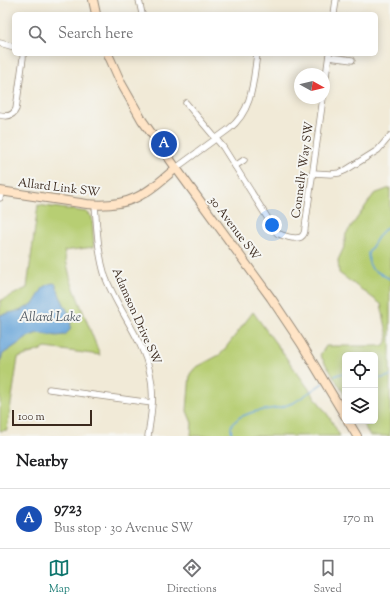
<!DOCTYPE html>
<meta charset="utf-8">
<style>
body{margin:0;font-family:"Sorts Mill Goudy",serif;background:#f2f2f2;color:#202124}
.controls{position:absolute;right:12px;bottom:12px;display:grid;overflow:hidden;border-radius:6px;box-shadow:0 2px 10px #0003}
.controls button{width:36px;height:36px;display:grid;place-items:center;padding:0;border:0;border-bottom:1px solid #e0e0e0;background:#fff;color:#202124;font:20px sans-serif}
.compass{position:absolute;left:294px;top:68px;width:36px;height:36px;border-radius:50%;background:#fff;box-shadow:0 2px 10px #0003;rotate:98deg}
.scale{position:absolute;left:12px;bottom:10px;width:80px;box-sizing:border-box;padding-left:4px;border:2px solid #3b2a1e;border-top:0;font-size:11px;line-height:14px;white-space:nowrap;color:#3b2a1e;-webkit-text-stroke:3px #f6f6f2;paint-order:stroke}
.you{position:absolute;left:272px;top:225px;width:14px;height:14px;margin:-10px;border:3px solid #fff;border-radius:50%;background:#1a73e8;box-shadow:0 0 0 6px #1a73e833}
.badge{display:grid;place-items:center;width:26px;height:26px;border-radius:50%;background:#0f766e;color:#fff;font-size:13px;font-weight:700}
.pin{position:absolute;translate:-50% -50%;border:2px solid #fff;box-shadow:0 1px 4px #0006}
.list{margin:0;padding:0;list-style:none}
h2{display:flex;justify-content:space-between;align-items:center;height:52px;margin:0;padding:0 16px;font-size:17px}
h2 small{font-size:13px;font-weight:400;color:#757577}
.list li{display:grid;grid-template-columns:26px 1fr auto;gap:12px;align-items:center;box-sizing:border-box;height:60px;padding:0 16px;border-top:1px solid #e0e0e0}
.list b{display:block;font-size:15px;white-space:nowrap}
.list p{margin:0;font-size:13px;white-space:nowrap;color:#757577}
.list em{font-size:13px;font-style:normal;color:#757577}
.icon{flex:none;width:22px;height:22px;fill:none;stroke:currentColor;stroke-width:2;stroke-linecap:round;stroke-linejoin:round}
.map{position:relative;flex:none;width:390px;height:436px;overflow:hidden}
.search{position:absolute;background:#fff;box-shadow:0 2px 10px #0003;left:12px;right:12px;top:12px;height:44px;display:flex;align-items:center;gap:10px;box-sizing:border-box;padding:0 14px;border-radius:6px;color:#757577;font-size:15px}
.sheet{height:112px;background:#fff}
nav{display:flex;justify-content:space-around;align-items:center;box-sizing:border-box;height:56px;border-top:1px solid #e0e0e0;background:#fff;font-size:11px;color:#757577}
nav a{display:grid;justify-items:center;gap:2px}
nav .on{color:#0f766e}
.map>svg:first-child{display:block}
.green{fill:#b7ce73;stroke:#797c48}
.water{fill:#68a5d9;stroke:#52687c}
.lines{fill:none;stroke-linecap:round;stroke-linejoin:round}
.stream{stroke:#68a5d9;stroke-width:1.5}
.street-casing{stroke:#968a7a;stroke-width:7}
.secondary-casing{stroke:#968a7a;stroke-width:10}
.street{stroke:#fff;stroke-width:5.5}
.secondary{stroke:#ffe4c6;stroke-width:8}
.labels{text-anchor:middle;stroke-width:4;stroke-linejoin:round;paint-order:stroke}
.street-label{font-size:12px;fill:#3b2a1e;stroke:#f6f6f2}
.water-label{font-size:13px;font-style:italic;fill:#4b555f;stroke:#f6f6f2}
</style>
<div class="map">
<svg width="390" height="436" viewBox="0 0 390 436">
<rect width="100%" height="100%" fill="#f6f6f2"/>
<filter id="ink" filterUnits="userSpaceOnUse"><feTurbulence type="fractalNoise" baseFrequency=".025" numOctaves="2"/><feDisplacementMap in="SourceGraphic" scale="8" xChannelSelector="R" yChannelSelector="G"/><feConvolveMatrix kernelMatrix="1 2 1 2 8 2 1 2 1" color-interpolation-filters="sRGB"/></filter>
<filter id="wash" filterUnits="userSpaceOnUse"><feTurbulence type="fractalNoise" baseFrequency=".012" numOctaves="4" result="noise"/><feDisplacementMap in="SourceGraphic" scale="16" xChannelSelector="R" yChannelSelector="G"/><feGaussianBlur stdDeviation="0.9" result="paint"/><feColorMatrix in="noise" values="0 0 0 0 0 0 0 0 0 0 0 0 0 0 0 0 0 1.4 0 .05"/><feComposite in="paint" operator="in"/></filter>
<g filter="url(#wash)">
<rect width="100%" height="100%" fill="#f1ead7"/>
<g class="green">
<polygon points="390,188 390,436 370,436 361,421 375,421 375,355 345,355 345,395 320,355 326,346 384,346 388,337 381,304 339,273 338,260 344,247 346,234 374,194"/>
<polygon points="38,205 87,212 92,217 94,247 64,251 71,281 100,355 46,348 18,358 7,430 0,431 0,301 27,288"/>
<polygon points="253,312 330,418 340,436 191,436 192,423 187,411 190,374 195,368 221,354"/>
</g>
<polygon class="water" points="53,283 56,284 60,296 70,316 71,322 70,330 65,335 57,336 38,333 27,337 18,344 3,354 0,362 0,315 22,310 34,303 43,288 49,284"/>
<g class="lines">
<g class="stream">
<polyline points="390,224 380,234 368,253 369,263 372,269 390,279"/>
<polyline points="335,376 339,374 345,374"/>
<polyline points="375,379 382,378 390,376"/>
<polyline points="232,436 231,428 232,424 240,417 253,412 282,407 295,402 323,383"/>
</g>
</g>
</g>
<g filter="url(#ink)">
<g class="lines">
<g class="street-casing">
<g id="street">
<polyline points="139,0 142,14"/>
<polyline points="334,14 336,0"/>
<polyline points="0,43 14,47"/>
<polyline points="329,57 352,60"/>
<polyline points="324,91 329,54"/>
<path d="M186,103L223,147L277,233C283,236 295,240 301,237C304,235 305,231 305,228L323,98"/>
<path d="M0,115C7,117 13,116 16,109L23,58V54"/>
<polyline points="235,166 244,160"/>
<path d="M176,168L229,129C253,110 253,82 257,54"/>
<polyline points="313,173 331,174 339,173 346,170 378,150 390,136"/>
<polyline points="0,198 1,192"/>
<path d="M95,205C97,229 98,253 105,276C117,309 143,339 150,373C155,394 151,415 148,436"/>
<polyline points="49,389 152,403"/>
</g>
</g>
<g class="secondary-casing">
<g id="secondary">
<polyline points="93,0 96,14"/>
<polyline points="108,54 121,83 142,120 176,168 271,298 301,343 345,416"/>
<path d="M0,191L87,204C130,208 145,195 176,168"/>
<polyline points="348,421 357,436"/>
</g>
</g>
<use href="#street" class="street"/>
<use href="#secondary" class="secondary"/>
</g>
</g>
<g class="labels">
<g class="street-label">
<text transform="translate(302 170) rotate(-82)" y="4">Connelly Way SW</text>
<text transform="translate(59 187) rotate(7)" y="4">Allard Link SW</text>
<text transform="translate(235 228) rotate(53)" y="4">30 Avenue SW</text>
<text transform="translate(137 316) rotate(66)" y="4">Adamson Drive SW</text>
</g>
<g class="water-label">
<text x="50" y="321">Allard Lake</text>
</g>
</g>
</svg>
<div class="controls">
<button><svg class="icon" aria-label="locate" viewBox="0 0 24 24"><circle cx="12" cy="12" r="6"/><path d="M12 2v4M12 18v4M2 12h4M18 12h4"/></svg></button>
<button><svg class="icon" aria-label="layers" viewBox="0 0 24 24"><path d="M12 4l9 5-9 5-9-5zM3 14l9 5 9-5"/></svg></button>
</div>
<svg class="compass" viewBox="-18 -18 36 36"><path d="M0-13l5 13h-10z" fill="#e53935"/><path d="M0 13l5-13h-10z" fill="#757577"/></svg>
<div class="scale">100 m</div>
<div class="you"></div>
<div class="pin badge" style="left:164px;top:144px;background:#1a4fb4">A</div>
<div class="search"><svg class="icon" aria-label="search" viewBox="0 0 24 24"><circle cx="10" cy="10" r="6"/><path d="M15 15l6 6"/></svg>Search here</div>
</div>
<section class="sheet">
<h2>Nearby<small></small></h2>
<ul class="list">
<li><span class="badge" style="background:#1a4fb4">A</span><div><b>9723</b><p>Bus stop · 30 Avenue SW</p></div><em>170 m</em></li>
</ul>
</section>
<nav>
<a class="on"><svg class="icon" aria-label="map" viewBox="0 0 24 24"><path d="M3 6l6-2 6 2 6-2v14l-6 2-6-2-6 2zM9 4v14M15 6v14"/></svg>Map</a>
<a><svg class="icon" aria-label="directions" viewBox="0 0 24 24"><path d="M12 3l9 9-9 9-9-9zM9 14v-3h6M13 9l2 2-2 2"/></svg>Directions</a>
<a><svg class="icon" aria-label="saved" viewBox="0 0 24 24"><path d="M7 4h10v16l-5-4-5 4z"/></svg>Saved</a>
</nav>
